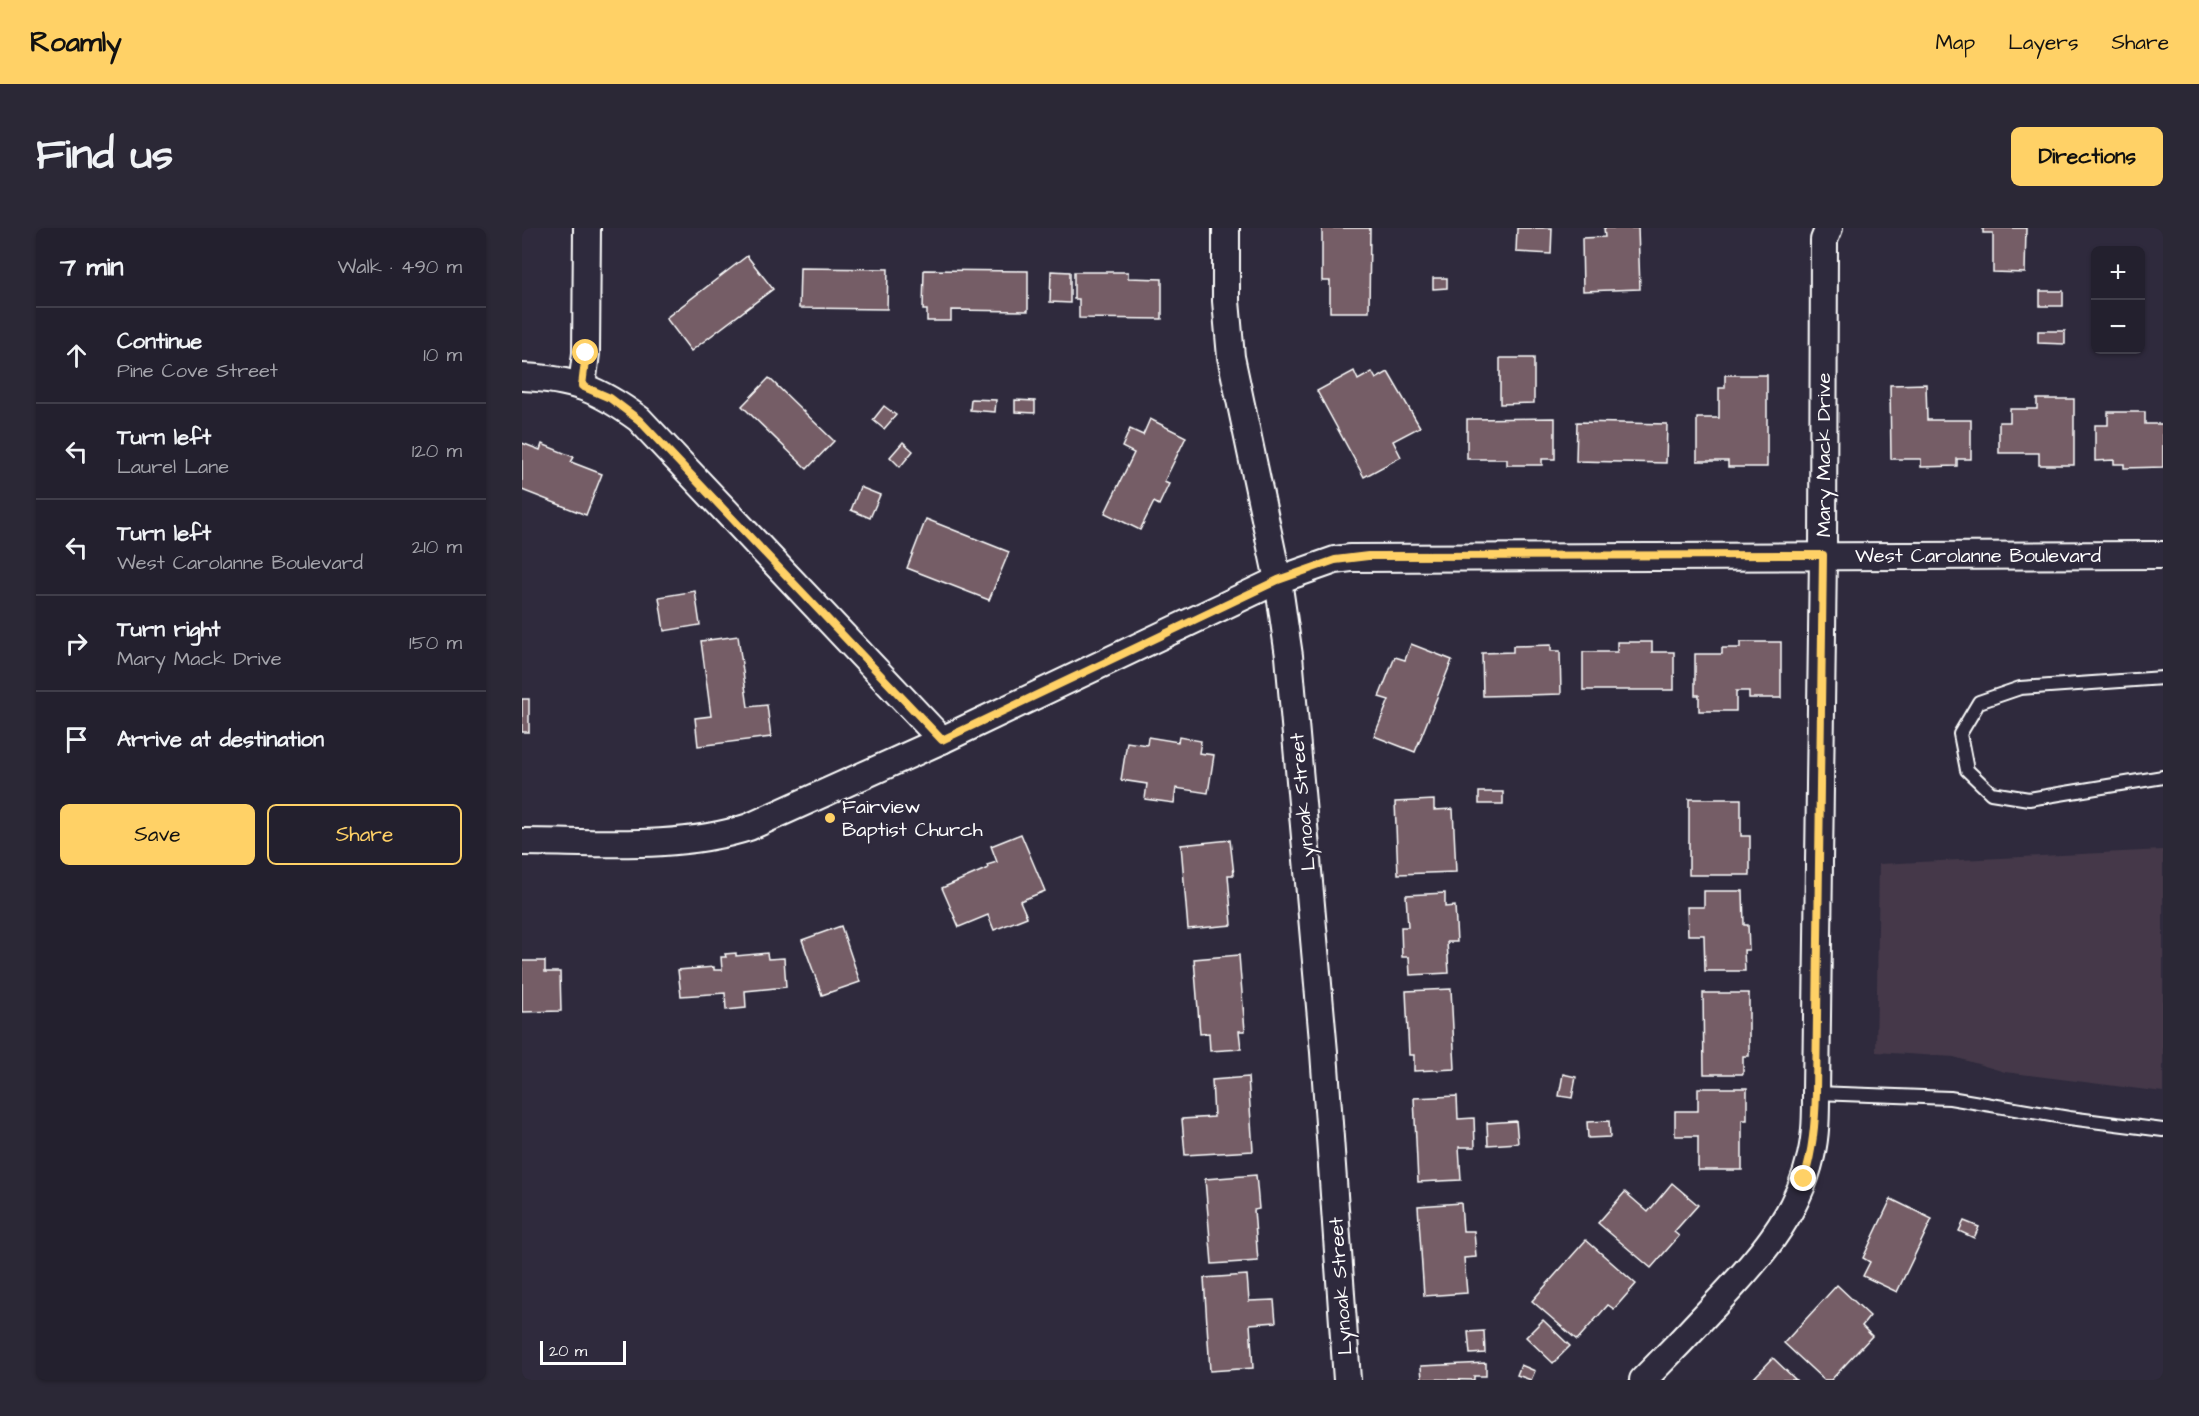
<!DOCTYPE html>
<meta charset="utf-8">
<style>
body{margin:0;font-family:"Architects Daughter",sans-serif;background:#2b2836;color:#f1f3f6}
.controls{position:absolute;right:18px;top:18px;display:grid;overflow:hidden;border-radius:9px;box-shadow:0 2px 4px #0004}
.controls button{width:54px;height:54px;display:grid;place-items:center;padding:0;border:0;border-bottom:2px solid #403e4a;background:#23202e;color:#f1f3f6;font:30px sans-serif}
.scale{position:absolute;left:18px;bottom:15px;width:86px;box-sizing:border-box;padding-left:6px;border:3px solid #fff;border-top:0;font-size:16px;line-height:21px;white-space:nowrap;color:#fff;-webkit-text-stroke:4px #2f2a3d;paint-order:stroke}
.stop{position:absolute;width:18px;height:18px;margin:-14px;border:4px solid #ffd166;border-radius:50%;background:#fff}
.stop.end{background:#ffd166;border-color:#fff;box-shadow:0 2px 6px #0008}
.list{margin:0;padding:0;list-style:none}
h2{display:flex;justify-content:space-between;align-items:center;height:78px;margin:0;padding:0 24px;font-size:26px}
h2 small{font-size:20px;font-weight:400;color:#a3a3aa}
.list li{display:grid;grid-template-columns:39px 1fr auto;gap:18px;align-items:center;box-sizing:border-box;height:96px;padding:0 24px;border-top:2px solid #403e4a}
.list b{display:block;font-size:22px;white-space:nowrap}
.list p{margin:0;font-size:20px;white-space:nowrap;color:#a3a3aa}
.list em{font-size:20px;font-style:normal;color:#a3a3aa}
.actions{display:flex;gap:12px;padding:18px 24px}
.actions a{flex:1;padding:14px 0;border:2px solid #ffd166;border-radius:9px;text-align:center;font-size:21px;color:#ffd166}
.actions .main{background:#ffd166;color:#111}
.icon{flex:none;width:33px;height:33px;fill:none;stroke:currentColor;stroke-width:2;stroke-linecap:round;stroke-linejoin:round}
.map{position:relative;flex:none;width:1641px;height:1152px;overflow:hidden;border-radius:9px}
header{display:flex;align-items:center;gap:36px;box-sizing:border-box;height:84px;padding:0 30px;background:#ffd166;color:#111}
header strong{font-size:28px}
nav{display:flex;gap:33px;margin-inline-start:auto;font-size:21px}
.intro{display:flex;align-items:center;justify-content:space-between;box-sizing:border-box;height:144px;padding:0 36px}
h1{margin:0;font-size:42px}
.button{padding:15px 27px;border-radius:9px;background:#ffd166;color:#111;font-size:21px;font-weight:700}
main{display:flex;gap:36px;padding:0 36px}
aside{flex:1;background:#23202e;border-radius:9px;box-shadow:0 2px 4px #0004}
.map>svg:first-child{display:block}
.built{fill:#443949}
.building{fill:#755d66;stroke:#fff;stroke-width:1.5}
.lines{fill:none;stroke-linecap:round;stroke-linejoin:round}
.lane-casing{stroke:#fff;stroke-width:16}
.street-casing{stroke:#fff;stroke-width:30}
.lane{stroke:#2f2a3d;stroke-width:12}
.street{stroke:#2f2a3d;stroke-width:26}
.route{stroke:#ffd166;stroke-width:8}
.poi-dot{fill:#ffd166;stroke:#2f2a3d;stroke-width:2}
.labels{text-anchor:middle;stroke-width:4.5;stroke-linejoin:round;paint-order:stroke}
.street-label{font-size:20px;fill:#fff;stroke:#2f2a3d}
.poi-label{font-size:20px;fill:#fff;stroke:#2f2a3d;text-anchor:start}
</style>
<header>
<strong>Roamly</strong>
<nav><a>Map</a><a>Layers</a><a>Share</a></nav>
</header>
<div class="intro"><h1>Find us</h1><a class="button">Directions</a></div>
<main>
<aside>
<h2>7 min<small>Walk · 490 m</small></h2>
<ul class="list">
<li><svg class="icon" aria-label="ahead" viewBox="0 0 24 24"><path d="M12 20V5M6 11l6-6 6 6"/></svg><div><b>Continue</b><p>Pine Cove Street</p></div><em>10 m</em></li>
<li><svg class="icon" aria-label="left" viewBox="0 0 24 24"><path d="M17 20v-9H6M10 6l-5 5 5 5"/></svg><div><b>Turn left</b><p>Laurel Lane</p></div><em>120 m</em></li>
<li><svg class="icon" aria-label="left" viewBox="0 0 24 24"><path d="M17 20v-9H6M10 6l-5 5 5 5"/></svg><div><b>Turn left</b><p>West Carolanne Boulevard</p></div><em>210 m</em></li>
<li><svg class="icon" aria-label="right" viewBox="0 0 24 24"><path d="M7 20v-9h11M14 6l5 5-5 5"/></svg><div><b>Turn right</b><p>Mary Mack Drive</p></div><em>150 m</em></li>
<li><svg class="icon" aria-label="arrive" viewBox="0 0 24 24"><path d="M6 21V4h12l-3 4 3 4H6"/></svg><div><b>Arrive at destination</b></div></li>
</ul>
<div class="actions"><a class="main">Save</a><a>Share</a></div>
</aside>
<div class="map">
<svg width="1641" height="1152" viewBox="0 0 1641 1152">
<rect width="100%" height="100%" fill="#2f2a3d"/>
<filter id="ink" filterUnits="userSpaceOnUse"><feTurbulence type="fractalNoise" baseFrequency=".0167" numOctaves="2"/><feDisplacementMap in="SourceGraphic" scale="12" xChannelSelector="R" yChannelSelector="G"/><feConvolveMatrix kernelMatrix="1 2 1 2 8 2 1 2 1" color-interpolation-filters="sRGB"/></filter>
<g filter="url(#ink)">
<polygon class="built" points="1641,622 1641,864 1483,844 1432,829 1354,824 1357,636"/>
<g class="building">
<polygon points="800,0 848,0 847,84 808,84 808,53 800,53"/>
<polygon points="995,0 1030,0 1029,26 994,24"/>
<polygon points="1082,0 1116,0 1118,61 1061,63 1060,10 1083,9"/>
<polygon points="1461,0 1504,0 1503,45 1471,44 1471,5 1461,5"/>
<polygon points="225,28 251,61 169,123 144,90"/>
<polygon points="278,40 366,41 365,81 277,80"/>
<polygon points="402,42 506,43 506,83 429,82 429,93 405,93 405,82 401,82"/>
<polygon points="529,43 548,44 548,75 528,74"/>
<polygon points="552,44 606,44 606,50 640,51 640,91 557,90 557,71 552,71"/>
<polygon points="911,50 925,50 925,60 911,61"/>
<rect x="1518" y="63" width="23" height="15"/>
<polygon points="1516,103 1543,103 1543,116 1516,115"/>
<polygon points="978,130 1012,130 1012,175 978,176"/>
<polygon points="832,143 836,152 850,144 854,151 866,144 898,199 871,213 879,229 842,249 795,163"/>
<polygon points="1203,147 1245,147 1245,239 1206,239 1206,233 1175,233 1175,190 1197,190 1197,160 1203,160"/>
<polygon points="247,150 312,213 285,241 220,178"/>
<polygon points="1404,156 1405,192 1449,192 1449,231 1435,231 1435,238 1399,239 1399,231 1369,231 1368,157"/>
<polygon points="449,171 474,172 473,184 448,182"/>
<polygon points="1515,171 1552,171 1552,237 1517,237 1517,225 1477,225 1477,194 1488,194 1488,181 1515,181"/>
<polygon points="493,172 513,173 513,185 493,184"/>
<polygon points="362,178 374,187 362,201 351,192"/>
<polygon points="1586,184 1623,184 1623,196 1641,196 1641,239 1602,240 1602,236 1592,236 1592,232 1573,233 1573,197 1586,197"/>
<polygon points="1033,190 1033,231 1020,231 1020,237 985,237 985,231 945,231 945,191"/>
<polygon points="628,191 664,209 642,254 647,256 637,277 632,274 618,302 583,285 612,225 600,219 608,201 621,207"/>
<polygon points="1055,194 1145,196 1144,235 1054,233"/>
<polygon points="381,214 391,223 378,239 368,229"/>
<polygon points="0,215 18,222 20,216 52,229 49,234 80,246 64,287 0,262"/>
<polygon points="338,259 358,267 348,290 329,282"/>
<polygon points="404,291 487,324 467,372 385,340"/>
<polygon points="173,363 178,397 142,403 137,369"/>
<polygon points="216,408 226,479 245,477 249,509 176,518 173,490 189,488 179,413"/>
<polygon points="1095,414 1130,414 1130,424 1152,424 1152,462 1061,462 1061,424 1095,424"/>
<polygon points="1218,414 1259,414 1259,470 1227,470 1227,463 1214,463 1214,483 1177,483 1177,467 1173,467 1173,426 1200,426 1200,420 1218,420"/>
<polygon points="889,416 930,432 893,524 852,508 867,472 857,469 873,429 883,432"/>
<polygon points="1029,417 1029,423 1038,423 1039,466 961,468 960,425 991,424 991,418"/>
<rect x="0" y="471" width="7" height="33"/>
<polygon points="626,509 656,514 657,509 679,513 677,525 692,527 686,565 654,560 652,575 623,571 625,556 599,552 605,514 625,517"/>
<rect x="957" y="564" width="24" height="12"/>
<polygon points="1167,571 1219,571 1219,608 1228,608 1228,647 1167,647"/>
<polygon points="912,572 912,582 931,581 934,644 876,646 873,574"/>
<polygon points="499,606 523,663 498,673 505,689 472,702 466,687 437,699 420,660 466,640 465,637 475,634 469,618"/>
<polygon points="708,612 712,647 706,647 710,697 666,701 659,617"/>
<polygon points="1182,663 1221,663 1222,697 1226,697 1227,722 1222,722 1223,743 1183,743 1182,707 1166,707 1165,679 1182,679"/>
<polygon points="923,665 923,679 933,678 935,714 925,714 927,745 888,747 887,729 880,729 879,699 886,699 884,667"/>
<polygon points="319,698 338,754 300,767 280,712"/>
<polygon points="214,725 214,728 245,725 246,731 262,730 264,759 223,763 224,780 204,782 203,765 159,768 156,742 192,739 192,742 200,742 199,729 204,729 203,726"/>
<polygon points="717,727 723,803 717,803 719,821 688,823 687,805 678,806 672,731"/>
<polygon points="0,733 23,733 23,744 38,744 39,783 0,784"/>
<polygon points="929,761 933,841 892,843 892,827 887,827 884,763"/>
<polygon points="1181,765 1227,765 1227,828 1221,828 1221,846 1182,846"/>
<polygon points="1041,846 1054,849 1050,870 1037,868"/>
<polygon points="726,849 731,923 663,927 660,891 692,889 690,852"/>
<polygon points="1176,860 1225,860 1225,892 1220,892 1220,942 1176,942 1176,908 1153,908 1153,883 1176,883"/>
<polygon points="935,868 936,891 952,890 953,919 937,919 939,952 896,954 892,870"/>
<polygon points="994,893 996,915 966,917 965,895"/>
<polygon points="1087,893 1088,909 1066,910 1065,894"/>
<polygon points="734,947 737,981 732,982 736,1033 690,1036 683,951"/>
<polygon points="1150,955 1176,977 1152,1004 1157,1008 1129,1040 1076,995 1103,964 1126,984"/>
<polygon points="1369,971 1410,991 1375,1064 1341,1048 1348,1034 1341,1030"/>
<polygon points="939,975 941,1003 952,1003 954,1029 942,1030 945,1065 902,1068 896,978"/>
<polygon points="1442,993 1457,999 1452,1010 1437,1003"/>
<polygon points="1064,1012 1114,1056 1092,1081 1086,1077 1055,1112 1010,1073"/>
<polygon points="725,1047 727,1073 752,1072 754,1094 728,1096 731,1140 688,1143 682,1050"/>
<polygon points="1315,1057 1348,1088 1340,1098 1350,1108 1309,1152 1302,1152 1262,1115"/>
<polygon points="1021,1092 1048,1118 1031,1135 1004,1109"/>
<polygon points="962,1103 963,1125 948,1126 946,1104"/>
<polygon points="1251,1130 1274,1152 1230,1152"/>
<polygon points="964,1135 964,1148 952,1148 952,1152 900,1151 899,1138"/>
<polygon points="999,1137 1013,1143 1009,1152 995,1147"/>
</g>
<g class="lines">
<g class="lane-casing">
<g id="lane">
<polyline points="1641,450 1498,460 1457,474 1438,506 1445,542 1469,565 1507,571 1641,549"/>
<polyline points="1294,865 1428,870 1547,890 1641,902"/>
</g>
</g>
<g class="street-casing">
<g id="street">
<polyline points="704,0 704,73 709,129 756,352 767,428 802,824 825,1152"/>
<path d="M0,149C51,151 76,161 117,191L420,512"/>
<polyline points="60,158 64,125 65,0"/>
<path d="M0,614C73,614 157,622 227,599L420,512L756,352L813,332L829,330L1641,327"/>
<path d="M1121,1152C1145,1128 1168,1104 1191,1079C1233,1035 1275,990 1289,928C1294,907 1294,886 1294,865L1301,327L1302,12L1307,0"/>
</g>
</g>
<use href="#lane" class="lane"/>
<use href="#street" class="street"/>
</g>
</g>
<g class="lines" filter="url(#ink)">
<path class="route" d="M64,125L60,158L88,170L117,192L420,512L756,352L813,332L846,328L1301,327L1294,865C1293,895 1291,922 1282,951"/>
</g>
<circle class="poi-dot" cx="308" cy="590" r="6"/>
<g class="labels">
<g class="street-label">
<text transform="translate(1301 227) rotate(-90)" y="7">Mary Mack Drive</text>
<text x="1456" y="334">West Carolanne Boulevard</text>
<text transform="translate(780 574) rotate(-95)" y="7">Lynoak Street</text>
<text transform="translate(818 1058) rotate(-94)" y="7">Lynoak Street</text>
</g>
<g class="poi-label">
<text x="320" y="585">Fairview<tspan x="320" dy="23">Baptist Church</tspan></text>
</g>
</g>
</svg>
<div class="controls">
<button>+</button>
<button>−</button>
</div>
<div class="scale">20 m</div>
<div class="stop" style="left:64px;top:125px"></div>
<div class="stop end" style="left:1282px;top:951px"></div>
</div>
</main>
